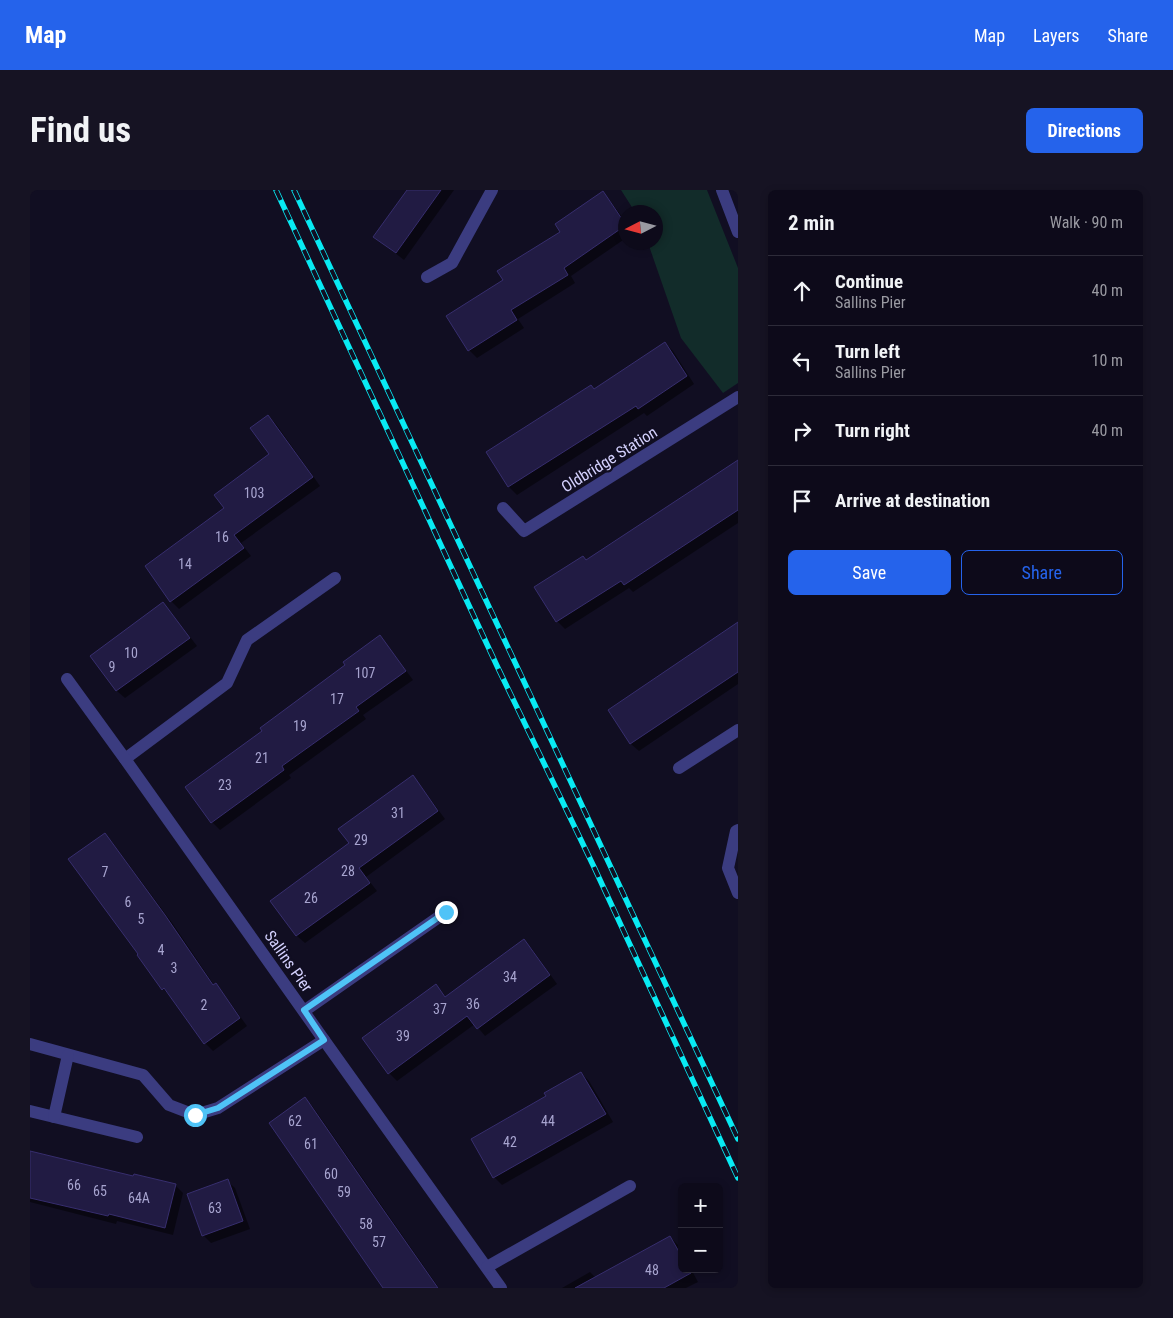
<!DOCTYPE html>
<meta charset="utf-8">
<style>
body{margin:0;font-family:"Roboto Condensed",sans-serif;background:#161323;color:#f1f3f6}
.controls{position:absolute;right:15px;bottom:15px;display:grid;overflow:hidden;border-radius:8px;box-shadow:0 2px 8px #0003}
.controls button{width:45px;height:45px;display:grid;place-items:center;padding:0;border:0;border-bottom:1px solid #2d2b39;background:#0d0a1a;color:#f1f3f6;font:25px sans-serif}
.compass{position:absolute;left:588px;top:15px;width:45px;height:45px;border-radius:50%;background:#0d0a1a;box-shadow:0 2px 8px #0003;rotate:264deg}
.stop{position:absolute;width:15px;height:15px;margin:-11px;border:4px solid #4fc3f7;border-radius:50%;background:#fff}
.stop.end{background:#4fc3f7;border-color:#fff;box-shadow:0 1px 5px #0008}
.list{margin:0;padding:0;list-style:none}
h2{display:flex;justify-content:space-between;align-items:center;height:65px;margin:0;padding:0 20px;font-size:21px}
h2 small{font-size:16px;font-weight:400;color:#9a9aa2}
.list li{display:grid;grid-template-columns:32px 1fr auto;gap:15px;align-items:center;box-sizing:border-box;height:70px;padding:0 20px;border-top:1px solid #2d2b39}
.list b{display:block;font-size:19px;white-space:nowrap}
.list p{margin:0;font-size:16px;white-space:nowrap;color:#9a9aa2}
.list em{font-size:16px;font-style:normal;color:#9a9aa2}
.actions{display:flex;gap:10px;padding:15px 20px}
.actions a{flex:1;padding:11px 0;border:1px solid #2563eb;border-radius:8px;text-align:center;font-size:18px;color:#2563eb}
.actions .main{background:#2563eb;color:#fff}
.icon{flex:none;width:28px;height:28px;fill:none;stroke:currentColor;stroke-width:2;stroke-linecap:round;stroke-linejoin:round}
.map{position:relative;flex:none;width:708px;height:1098px;overflow:hidden;border-radius:8px}
header{display:flex;align-items:center;gap:30px;box-sizing:border-box;height:70px;padding:0 25px;background:#2563eb;color:#fff}
header strong{font-size:24px}
nav{display:flex;gap:28px;margin-inline-start:auto;font-size:18px}
.intro{display:flex;align-items:center;justify-content:space-between;box-sizing:border-box;height:120px;padding:0 30px}
h1{margin:0;font-size:35px}
.button{padding:12px 22px;border-radius:8px;background:#2563eb;color:#fff;font-size:18px;font-weight:700}
main{display:flex;gap:30px;padding:0 30px}
aside{flex:1;background:#0d0a1a;border-radius:8px;box-shadow:0 2px 8px #0003}
.map>svg:first-child{display:block}
.green{fill:#122c2a}
.shadow{fill:#0007}
.building{fill:#211b43;stroke:#372e6e}
.lines{fill:none;stroke-linecap:round;stroke-linejoin:round}
.minor{stroke:#3b3c80;stroke-width:12}
.rail-casing{stroke:#08eaf3;stroke-width:5.5}
.rail{stroke:#110e22;stroke-width:4;stroke-dasharray:11;stroke-linecap:butt}
.route{stroke:#4fc3f7;stroke-width:6}
.labels{text-anchor:middle;stroke-width:4.5;stroke-linejoin:round;paint-order:stroke}
.number-label{font-size:14px;fill:#a7a4cf}
.street-label{font-size:16px;fill:#d4d1fe;stroke:#110e22}
</style>
<header>
<strong>Map</strong>
<nav><a>Map</a><a>Layers</a><a>Share</a></nav>
</header>
<div class="intro"><h1>Find us</h1><a class="button">Directions</a></div>
<main>
<div class="map">
<svg width="708" height="1098" viewBox="0 0 708 1098">
<rect width="100%" height="100%" fill="#110e22"/>
<polygon class="green" points="591,0 677,0 708,78 708,193 693,203 651,148 618,53 626,52 626,22 605,22"/>
<g class="shadow">
<polygon points="378,0 424,0 374,70 345,47"/>
<polygon points="573,3 580,11 596,32 596,48 541,86 545,93 488,129 494,138 447,168 439,160 475,91 532,42"/>
<polygon points="635,153 643,161 664,194 617,226 614,223 487,305 479,297 458,263 565,200"/>
<polygon points="238,226 246,234 290,296 211,353 221,366 149,419 141,411 195,319 241,265"/>
<polygon points="708,272 708,333 603,402 599,398 535,439 527,431 557,371"/>
<polygon points="133,414 141,422 167,456 95,508 87,501 62,466"/>
<polygon points="708,434 708,494 609,561 601,554 580,520"/>
<polygon points="349,447 357,455 383,490 333,525 336,529 259,585 261,588 190,640 182,632 233,541 317,475"/>
<polygon points="382,587 390,595 415,629 336,687 347,701 275,753 267,746 242,711 321,653"/>
<polygon points="74,644 82,652 143,734 184,795 193,803 217,836 183,861 175,853 141,806 133,799"/>
<polygon points="494,751 502,759 527,794 455,846 445,834 367,891 359,883 406,796 416,807"/>
<polygon points="551,883 559,891 583,932 472,995 464,987 518,907"/>
<polygon points="275,909 283,917 409,1098 355,1098 240,934"/>
<polygon points="0,962 104,988 145,995 153,1003 143,1045 87,1031 86,1034 0,1012"/>
<polygon points="197,991 205,998 220,1039 181,1053 173,1045"/>
<polygon points="640,1047 648,1055 652,1063 652,1079 661,1079 668,1092 656,1098 532,1098 560,1082 566,1088"/>
</g>
<g class="building">
<polygon points="377,0 411,0 366,63 343,47"/>
<polygon points="573,1 596,35 534,78 538,85 481,120 487,130 438,161 416,126 473,90 467,81 530,42 525,34"/>
<polygon points="635,152 657,186 608,219 606,216 478,297 456,262 561,195 564,199"/>
<polygon points="238,225 283,287 204,345 214,358 140,412 115,376 194,318 184,305 239,264 220,238"/>
<polygon points="708,270 708,320 594,395 591,391 526,432 504,397 553,366 556,370"/>
<polygon points="133,412 160,448 86,501 60,466"/>
<polygon points="708,432 708,482 600,554 578,520"/>
<polygon points="350,445 376,481 326,517 329,521 252,576 254,580 181,633 155,597 232,541 230,538 315,475 313,472"/>
<polygon points="383,585 408,621 329,678 340,693 266,746 240,711 319,653 308,639"/>
<polygon points="75,643 135,725 183,795 186,793 210,828 174,854 134,798 132,800 107,765 108,764 38,669"/>
<polygon points="494,749 520,785 447,839 437,826 358,884 332,848 406,794 415,807"/>
<polygon points="551,882 576,924 463,988 441,949 516,906 514,903"/>
<polygon points="275,907 338,998 408,1098 353,1098 239,933"/>
<polygon points="0,961 103,986 104,984 146,994 135,1038 79,1024 78,1026 0,1008"/>
<polygon points="198,989 213,1031 172,1046 157,1004"/>
<polygon points="640,1046 652,1067 652,1079 658,1079 661,1083 634,1098 545,1098"/>
</g>
<g class="lines">
<g class="minor">
<polyline points="692,0 708,42"/>
<polyline points="397,87 422,73 462,0"/>
<polyline points="473,318 494,341 708,207"/>
<polyline points="95,569 197,493 217,450 305,388"/>
<polyline points="649,578 708,540"/>
<polyline points="708,640 706,641 698,678 708,703"/>
<polyline points="274,821 416,722"/>
<polyline points="294,850 471,1098"/>
<polyline points="0,854 113,885 139,915 165,925 188,918 294,850 95,569 37,489"/>
<polyline points="0,921 107,947"/>
<polyline points="24,927 38,865"/>
<polyline points="457,1077 600,996"/>
</g>
<g class="rail-casing">
<g id="rail">
<polyline points="246,0 468,478 564,677 708,988"/>
<polyline points="264,0 708,949"/>
</g>
</g>
<use href="#rail" class="rail"/>
</g>
<g class="lines">
<polyline class="route" points="165,925 188,918 294,850 274,820 416,722"/>
</g>
<g class="labels">
<g class="number-label">
<text x="224" y="308">103</text>
<text x="192" y="352">16</text>
<text x="155" y="379">14</text>
<text x="101" y="468">10</text>
<text x="82" y="482">9</text>
<text x="335" y="488">107</text>
<text x="307" y="514">17</text>
<text x="270" y="541">19</text>
<text x="232" y="573">21</text>
<text x="195" y="600">23</text>
<text x="368" y="628">31</text>
<text x="331" y="655">29</text>
<text x="318" y="686">28</text>
<text x="75" y="687">7</text>
<text x="281" y="713">26</text>
<text x="98" y="717">6</text>
<text x="111" y="734">5</text>
<text x="131" y="765">4</text>
<text x="144" y="783">3</text>
<text x="480" y="792">34</text>
<text x="443" y="819">36</text>
<text x="174" y="820">2</text>
<text x="410" y="824">37</text>
<text x="373" y="851">39</text>
<text x="265" y="936">62</text>
<text x="518" y="936">44</text>
<text x="480" y="957">42</text>
<text x="281" y="959">61</text>
<text x="301" y="989">60</text>
<text x="44" y="1000">66</text>
<text x="70" y="1006">65</text>
<text x="314" y="1007">59</text>
<text x="109" y="1013">64A</text>
<text x="185" y="1023">63</text>
<text x="336" y="1039">58</text>
<text x="349" y="1057">57</text>
<text x="622" y="1085">48</text>
</g>
<g class="street-label">
<text transform="translate(579 269) rotate(-32)" y="6">Oldbridge Station</text>
<text transform="translate(259 771) rotate(55)" y="6">Sallins Pier</text>
</g>
</g>
</svg>
<div class="controls">
<button>+</button>
<button>−</button>
</div>
<svg class="compass" viewBox="-18 -18 36 36"><path d="M0-13l5 13h-10z" fill="#e53935"/><path d="M0 13l5-13h-10z" fill="#9a9aa2"/></svg>
<div class="stop" style="left:165px;top:925px"></div>
<div class="stop end" style="left:416px;top:722px"></div>
</div>
<aside>
<h2>2 min<small>Walk · 90 m</small></h2>
<ul class="list">
<li><svg class="icon" aria-label="ahead" viewBox="0 0 24 24"><path d="M12 20V5M6 11l6-6 6 6"/></svg><div><b>Continue</b><p>Sallins Pier</p></div><em>40 m</em></li>
<li><svg class="icon" aria-label="left" viewBox="0 0 24 24"><path d="M17 20v-9H6M10 6l-5 5 5 5"/></svg><div><b>Turn left</b><p>Sallins Pier</p></div><em>10 m</em></li>
<li><svg class="icon" aria-label="right" viewBox="0 0 24 24"><path d="M7 20v-9h11M14 6l5 5-5 5"/></svg><div><b>Turn right</b></div><em>40 m</em></li>
<li><svg class="icon" aria-label="arrive" viewBox="0 0 24 24"><path d="M6 21V4h12l-3 4 3 4H6"/></svg><div><b>Arrive at destination</b></div></li>
</ul>
<div class="actions"><a class="main">Save</a><a>Share</a></div>
</aside>
</main>
